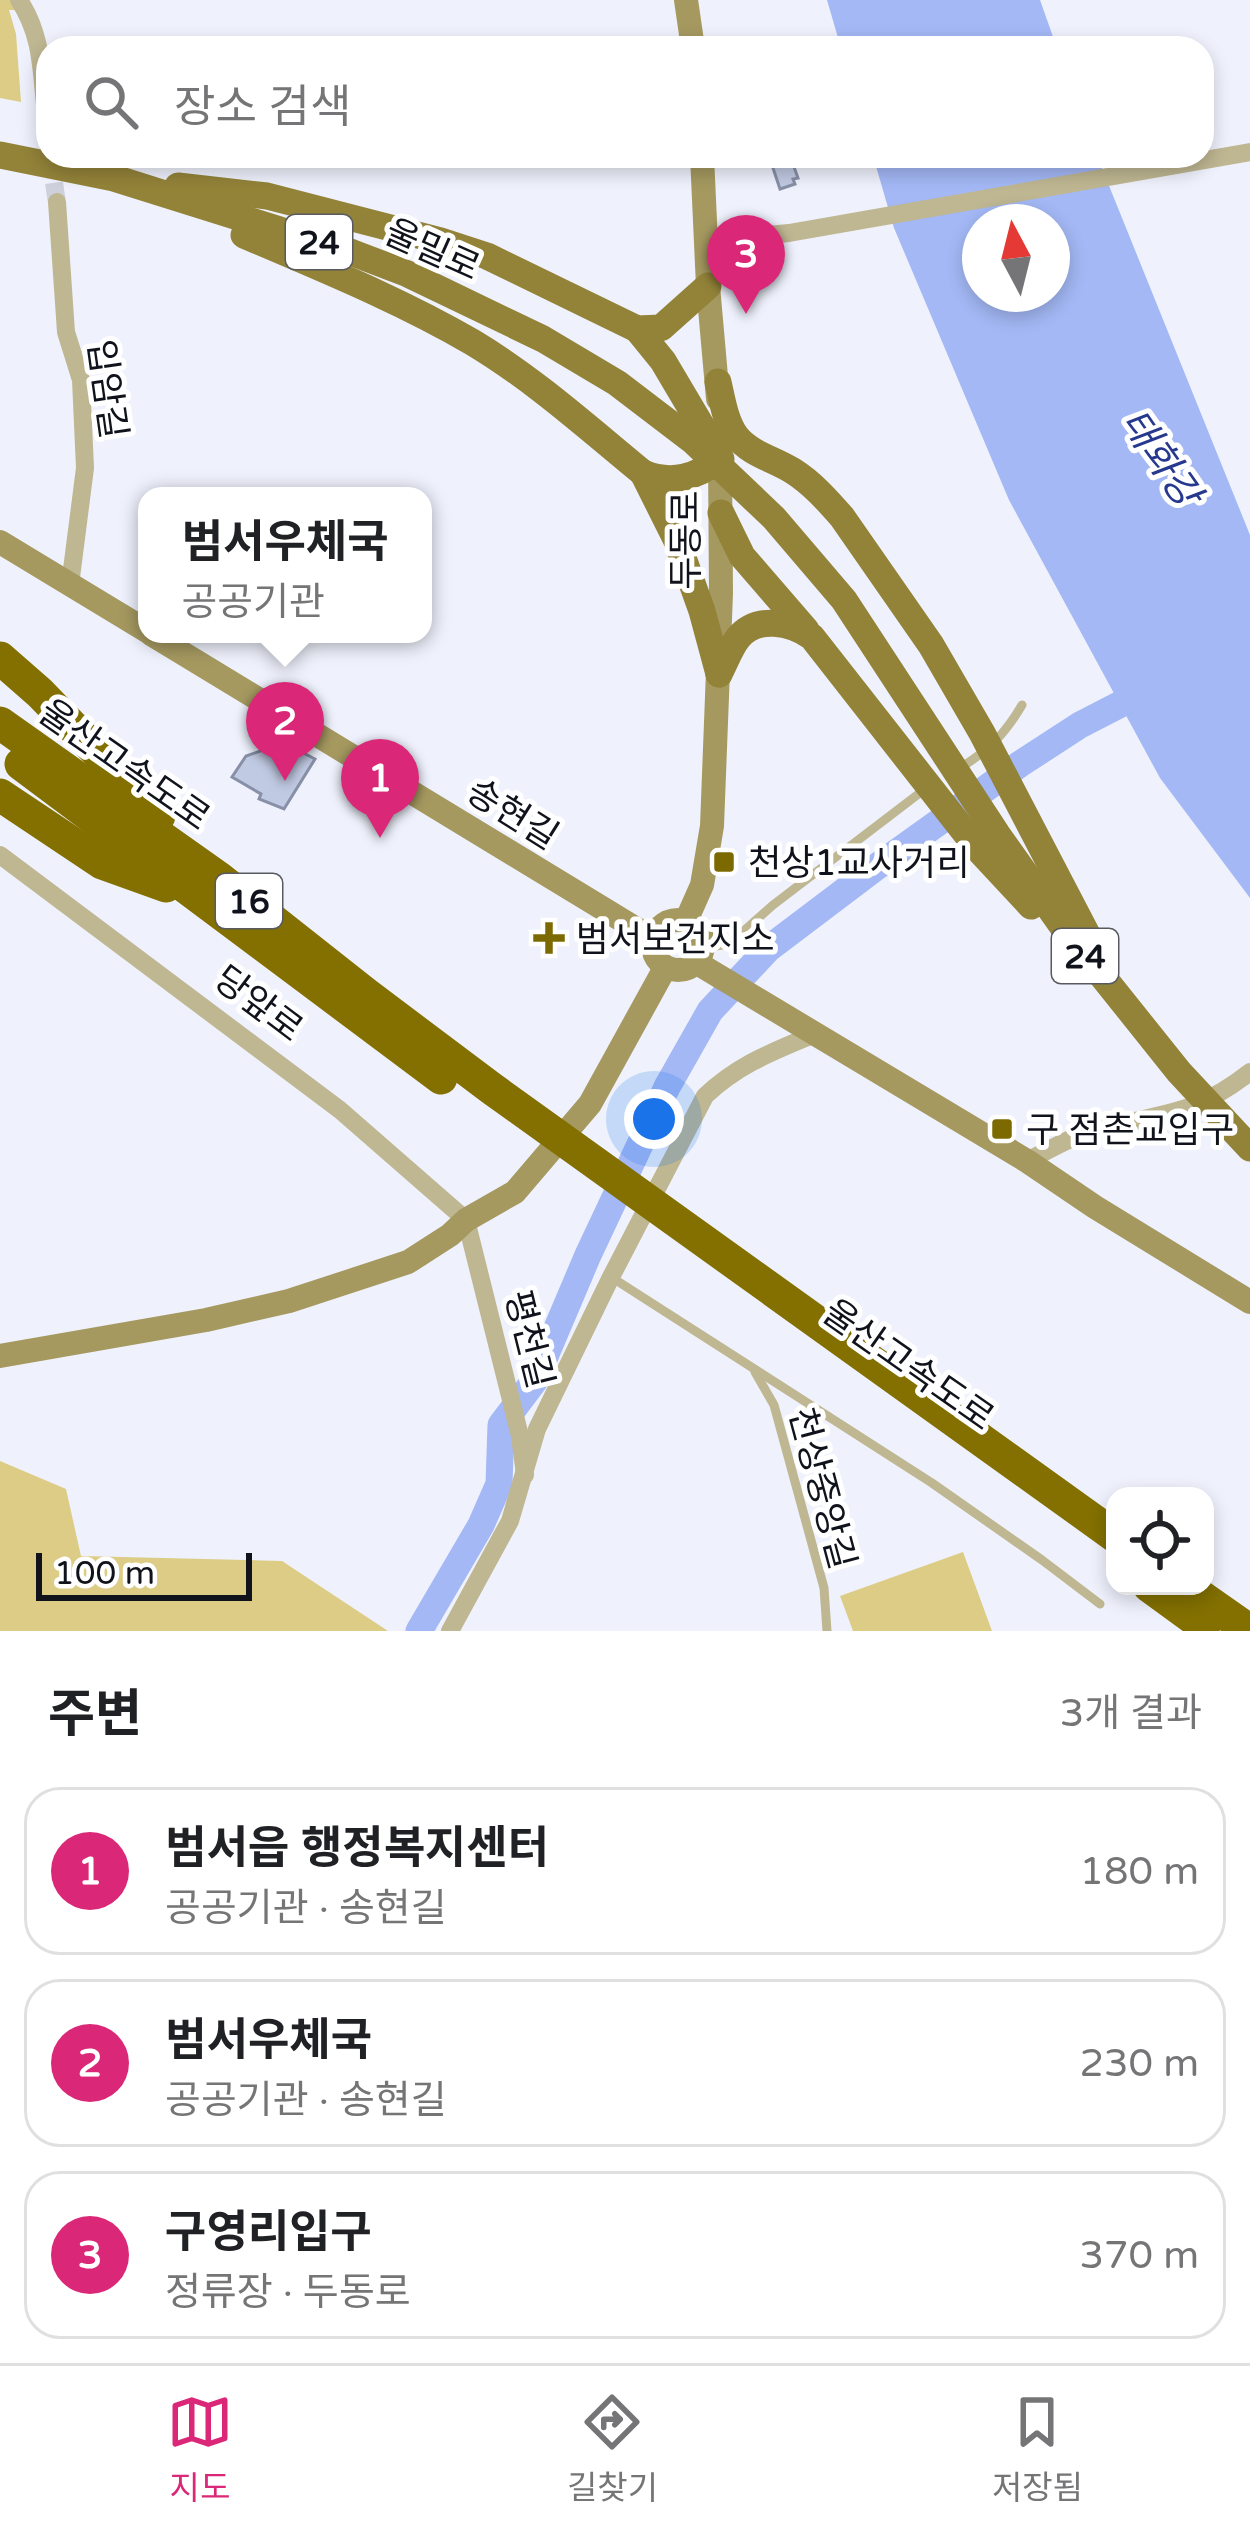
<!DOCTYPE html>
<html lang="ko">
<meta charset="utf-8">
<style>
body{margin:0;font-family:"Varela Round","Noto Sans KR",sans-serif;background:#f6f6f6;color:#202124}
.controls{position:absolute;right:36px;bottom:36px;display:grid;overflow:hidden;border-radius:24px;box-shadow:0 6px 18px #0003}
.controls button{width:108px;height:108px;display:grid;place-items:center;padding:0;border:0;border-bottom:3px solid #e0e0e0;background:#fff;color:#202124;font:60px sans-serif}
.compass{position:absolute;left:962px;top:204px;width:108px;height:108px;border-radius:50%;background:#fff;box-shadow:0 6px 18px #0003;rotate:353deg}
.scale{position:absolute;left:36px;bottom:30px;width:216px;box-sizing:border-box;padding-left:12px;border:6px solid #10131b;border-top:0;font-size:33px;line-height:42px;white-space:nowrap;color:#10131b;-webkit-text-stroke:9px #fff;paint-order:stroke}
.you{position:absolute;left:654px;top:1119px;width:42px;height:42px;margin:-30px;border:9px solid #fff;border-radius:50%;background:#1a73e8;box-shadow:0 0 0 18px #1a73e833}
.badge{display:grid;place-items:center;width:78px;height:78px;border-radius:50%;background:#db2777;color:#fff;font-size:39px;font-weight:700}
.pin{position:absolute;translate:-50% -99px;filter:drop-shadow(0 3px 6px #0008)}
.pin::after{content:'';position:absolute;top:63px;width:42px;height:36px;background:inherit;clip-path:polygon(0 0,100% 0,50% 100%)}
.popup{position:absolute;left:138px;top:487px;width:294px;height:156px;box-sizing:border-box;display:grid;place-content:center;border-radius:24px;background:#fff;filter:drop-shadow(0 3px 9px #0005);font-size:39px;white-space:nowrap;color:#757577}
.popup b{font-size:45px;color:#202124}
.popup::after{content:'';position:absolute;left:50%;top:100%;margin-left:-24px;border:24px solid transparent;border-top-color:#fff}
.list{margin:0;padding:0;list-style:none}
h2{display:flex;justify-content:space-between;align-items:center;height:156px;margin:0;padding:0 48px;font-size:51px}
h2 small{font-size:39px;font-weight:400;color:#757577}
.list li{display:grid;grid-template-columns:78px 1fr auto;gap:36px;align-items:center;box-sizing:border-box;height:168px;margin:0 24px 24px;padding:0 24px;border:3px solid #e0e0e0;border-radius:36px}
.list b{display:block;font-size:45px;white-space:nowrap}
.list p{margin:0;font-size:39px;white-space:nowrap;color:#757577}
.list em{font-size:39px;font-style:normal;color:#757577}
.icon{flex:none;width:66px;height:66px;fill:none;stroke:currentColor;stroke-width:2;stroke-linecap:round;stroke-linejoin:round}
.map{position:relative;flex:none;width:1250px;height:1631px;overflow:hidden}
.search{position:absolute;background:#fff;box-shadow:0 6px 18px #0003;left:36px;right:36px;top:36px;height:132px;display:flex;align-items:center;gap:30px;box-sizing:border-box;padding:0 42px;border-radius:36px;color:#757577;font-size:45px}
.sheet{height:732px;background:#fff}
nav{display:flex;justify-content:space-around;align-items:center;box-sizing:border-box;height:168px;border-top:3px solid #e0e0e0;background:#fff;font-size:33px;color:#757577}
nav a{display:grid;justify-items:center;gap:6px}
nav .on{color:#db2777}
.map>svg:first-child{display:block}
.green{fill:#dccc85}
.water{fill:#a3b8f5;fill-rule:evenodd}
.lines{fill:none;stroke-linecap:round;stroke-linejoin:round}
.river{stroke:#a3b8f5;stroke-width:27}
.building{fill:#c1cae3;stroke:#8890a8;stroke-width:3}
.street-tunnel{stroke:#ced1db;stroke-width:18;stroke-dasharray:18 9;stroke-linecap:butt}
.lane{stroke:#bfb792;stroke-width:9}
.street{stroke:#bfb792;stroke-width:18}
.secondary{stroke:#a59960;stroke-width:24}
.primary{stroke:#938339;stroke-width:27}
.highway{stroke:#837000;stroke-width:33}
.poi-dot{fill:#7c6a01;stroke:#fff;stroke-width:4.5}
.labels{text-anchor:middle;stroke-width:10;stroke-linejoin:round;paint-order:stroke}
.shield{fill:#fff;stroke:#585a5f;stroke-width:3}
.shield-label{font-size:33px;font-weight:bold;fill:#10131b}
.street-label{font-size:36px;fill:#10131b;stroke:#fff}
.poi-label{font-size:36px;fill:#10131b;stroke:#fff;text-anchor:start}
.water-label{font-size:39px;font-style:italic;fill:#27398e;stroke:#fff}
</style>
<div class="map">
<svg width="1250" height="1631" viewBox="0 0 1250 1631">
<rect width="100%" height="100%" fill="#eff2fd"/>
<g class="green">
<polygon points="0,0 15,0 15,10 9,10 16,34 21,102 0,98"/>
<polygon points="0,1461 66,1489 81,1556 282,1561 388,1631 0,1631"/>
<polygon points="963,1552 992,1631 853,1631 840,1596"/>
</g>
<g class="water">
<polygon points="827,0 1040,0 1057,48 841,48"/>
<path d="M873,156H1097L1250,535V898L1160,778L1009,500L894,228ZM980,222H1052V294H980Z"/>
</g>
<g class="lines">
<polyline class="river" points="419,1631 481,1525 499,1484 501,1425 535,1380 588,1255 667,1087 710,1011 768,949 879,865 1020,764 1080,725 1148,690"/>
</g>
<g class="building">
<polygon points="769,156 790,156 798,178 793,179 795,184 780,189"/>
<polygon points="269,748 287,761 294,748 315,759 284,809 259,799 261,794 232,777 246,756"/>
</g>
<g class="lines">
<polyline class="street-tunnel" points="50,156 57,203"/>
<g class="lane">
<path d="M960,768C989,750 1005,734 1022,705"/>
<polyline points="703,948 729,944 773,905 925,789"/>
<polyline points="611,1277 932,1483 1042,1560 1100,1604"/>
<polyline points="755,1372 774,1405 824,1588 827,1631"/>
</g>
<g class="street">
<path d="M19,0C46,41 40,81 48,127"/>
<polyline points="48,144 48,140"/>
<polyline points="57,202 66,332 81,380 85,468 70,585"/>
<polyline points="707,241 789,233 1250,152"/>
<polyline points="0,855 340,1110 466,1220 520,1436 525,1475"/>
<path d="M1027,1161C1048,1151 1071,1136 1095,1130C1160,1113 1193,1117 1250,1072"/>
<path d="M450,1631L510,1521L537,1429L611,1277L705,1096C739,1064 772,1052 815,1034"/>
</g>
<g class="secondary">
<polyline points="686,0 693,48"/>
<polyline points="702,156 708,286 718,399"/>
<polyline points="0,542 147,631"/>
<polyline points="151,634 653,939"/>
<circle cx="678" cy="945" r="25"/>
<polyline points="686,921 702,885 712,826 721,593 720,458"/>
<polyline points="697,963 1027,1161 1095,1207 1250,1302"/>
<polyline points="0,1356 206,1320 289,1301 408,1262 450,1235 466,1220 515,1192 590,1104 665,968"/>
</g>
<g class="primary">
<polyline points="0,155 114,178 353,253 408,274 543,339 617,383 693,441 774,518 844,600 997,834 1063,927 1179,1072 1250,1148"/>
<polyline points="178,186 267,196 441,241 487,256 637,329 661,328 708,286"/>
<path d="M244,235C321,268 400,300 472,342C534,379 588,428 643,473C672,485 696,477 721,459L663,361L637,329"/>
<path d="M718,382C722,399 725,421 736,436C750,454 774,459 793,471C812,483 827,500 842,517L931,645L982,733L1091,942"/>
<polyline points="643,473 677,541 702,611 719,674"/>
<polyline points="721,513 742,556 806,630"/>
<path d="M719,674C725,663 730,648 738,638C757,615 791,622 812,637L978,849L1031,906"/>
</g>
<g class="highway">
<polyline points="0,658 40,693 159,816"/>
<polyline points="0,723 219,878 366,994 491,1088 1115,1536"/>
<polyline points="21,764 441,1078"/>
<polyline points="0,795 102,863 166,886"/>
<polyline points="1149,1586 1204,1626"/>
<polyline points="1186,1586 1250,1631"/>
</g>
</g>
<g class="poi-dot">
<rect x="712" y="850" width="24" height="24" rx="6"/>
<path d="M543 920h12v12h12v12h-12v12h-12v-12h-12v-12h12z"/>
<rect x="990" y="1117" width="24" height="24" rx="6"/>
</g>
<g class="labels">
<g class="shield">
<rect x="286" y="215" width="66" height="54" rx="9"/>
<rect x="216" y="874" width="66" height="54" rx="9"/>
<rect x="1052" y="929" width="66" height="54" rx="9"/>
</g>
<g class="shield-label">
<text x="319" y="254">24</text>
<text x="249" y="913">16</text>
<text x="1085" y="968">24</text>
</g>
<g class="street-label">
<text transform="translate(433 249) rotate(24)" y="13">울밀로</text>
<text transform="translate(108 389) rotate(82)" y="13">입암길</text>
<text transform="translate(685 540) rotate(-90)" y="13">두동로</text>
<text transform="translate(125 764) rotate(35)" y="13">울산고속도로</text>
<text transform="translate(513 813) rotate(32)" y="13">송현길</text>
<text transform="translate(259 1003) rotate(37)" y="13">당앞로</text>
<text transform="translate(530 1339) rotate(76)" y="13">평천길</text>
<text transform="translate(909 1364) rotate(35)" y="13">울산고속도로</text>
<text transform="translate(823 1488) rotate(75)" y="13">천상중앙길</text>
</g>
<g class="poi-label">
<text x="748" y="875">천상1교사거리</text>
<text x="576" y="951">범서보건지소</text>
<text x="1026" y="1142">구 점촌교입구</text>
</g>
<g class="water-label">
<text transform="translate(1161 457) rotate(55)" y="14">태화강</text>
</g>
</g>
</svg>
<div class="controls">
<button><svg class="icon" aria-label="locate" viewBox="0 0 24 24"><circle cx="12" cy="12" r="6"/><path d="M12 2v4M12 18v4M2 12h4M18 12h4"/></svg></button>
</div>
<svg class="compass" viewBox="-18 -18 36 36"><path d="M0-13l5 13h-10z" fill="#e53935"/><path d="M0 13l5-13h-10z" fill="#757577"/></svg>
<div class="scale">100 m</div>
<div class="you"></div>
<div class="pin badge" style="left:380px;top:838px">1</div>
<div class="pin badge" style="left:285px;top:781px">2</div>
<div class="popup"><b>범서우체국</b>공공기관</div>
<div class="pin badge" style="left:746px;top:314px">3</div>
<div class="search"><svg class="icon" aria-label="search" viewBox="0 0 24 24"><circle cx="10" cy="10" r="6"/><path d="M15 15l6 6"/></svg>장소 검색</div>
</div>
<section class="sheet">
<h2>주변<small>3개 결과</small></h2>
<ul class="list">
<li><span class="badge">1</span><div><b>범서읍 행정복지센터</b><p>공공기관 · 송현길</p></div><em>180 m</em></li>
<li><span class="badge">2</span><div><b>범서우체국</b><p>공공기관 · 송현길</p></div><em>230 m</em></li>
<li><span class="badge">3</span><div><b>구영리입구</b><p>정류장 · 두동로</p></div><em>370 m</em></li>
</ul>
</section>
<nav>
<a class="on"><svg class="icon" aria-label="map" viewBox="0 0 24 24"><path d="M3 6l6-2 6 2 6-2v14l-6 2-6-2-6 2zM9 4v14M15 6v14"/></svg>지도</a>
<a><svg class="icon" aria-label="directions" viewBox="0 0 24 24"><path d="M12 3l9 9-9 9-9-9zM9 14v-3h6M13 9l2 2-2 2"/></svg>길찾기</a>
<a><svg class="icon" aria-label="saved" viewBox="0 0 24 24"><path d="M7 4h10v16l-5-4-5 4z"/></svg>저장됨</a>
</nav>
